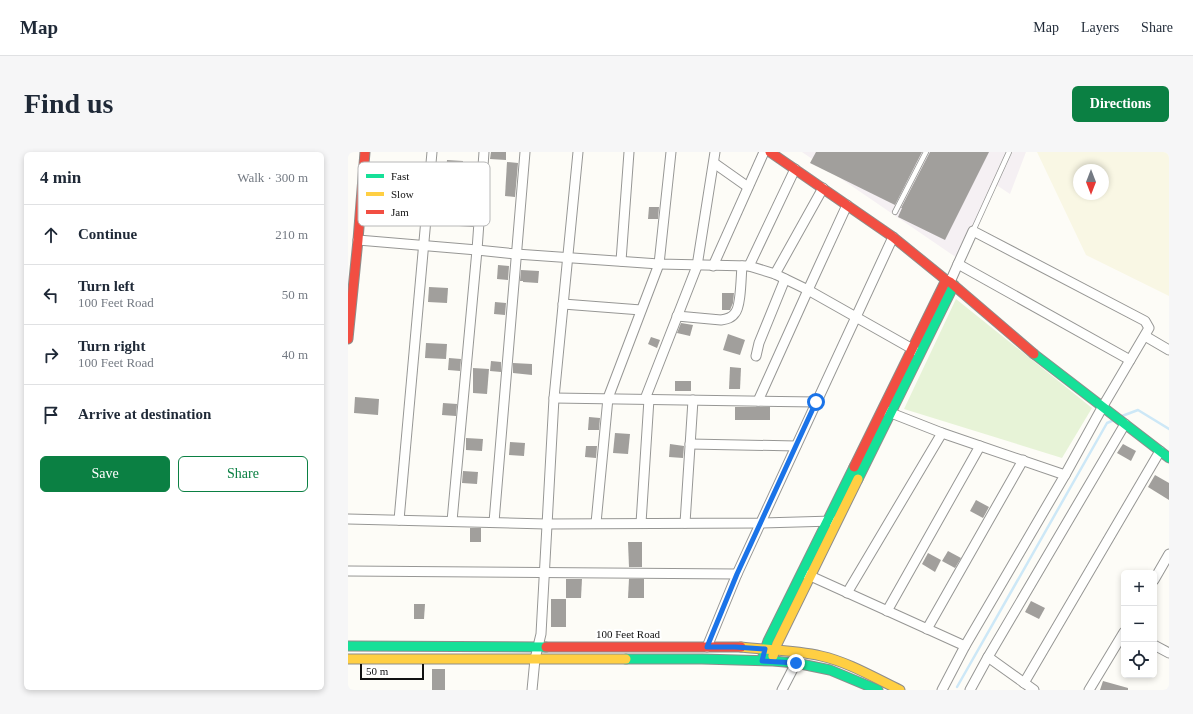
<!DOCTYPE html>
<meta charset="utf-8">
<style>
body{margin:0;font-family:"Times New Roman",serif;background:#f6f6f7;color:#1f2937}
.controls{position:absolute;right:12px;bottom:12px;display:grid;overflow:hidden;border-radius:6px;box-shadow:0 2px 6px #0003}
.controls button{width:36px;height:36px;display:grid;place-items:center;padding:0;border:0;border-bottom:1px solid #e0e1e3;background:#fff;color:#1f2937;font:20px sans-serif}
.compass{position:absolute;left:725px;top:12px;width:36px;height:36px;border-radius:50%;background:#fff;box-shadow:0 2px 6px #0003;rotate:180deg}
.scale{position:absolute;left:12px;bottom:10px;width:64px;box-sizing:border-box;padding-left:4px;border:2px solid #111;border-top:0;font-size:11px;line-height:14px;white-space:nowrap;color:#111;-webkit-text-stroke:3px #fff;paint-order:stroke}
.stop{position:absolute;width:12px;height:12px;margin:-9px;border:3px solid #1a73e8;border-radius:50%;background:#fff}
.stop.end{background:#1a73e8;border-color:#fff;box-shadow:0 1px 4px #0008}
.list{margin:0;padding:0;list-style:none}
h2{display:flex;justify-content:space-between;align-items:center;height:52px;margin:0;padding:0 16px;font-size:17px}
h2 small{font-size:13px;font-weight:400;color:#747a83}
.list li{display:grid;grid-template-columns:26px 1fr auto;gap:12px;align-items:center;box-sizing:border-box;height:60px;padding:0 16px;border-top:1px solid #e0e1e3}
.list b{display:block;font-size:15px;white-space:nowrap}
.list p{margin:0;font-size:13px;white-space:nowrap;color:#747a83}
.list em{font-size:13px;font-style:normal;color:#747a83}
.actions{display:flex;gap:8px;padding:12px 16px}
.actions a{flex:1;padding:9px 0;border:1px solid #0b8043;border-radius:6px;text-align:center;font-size:14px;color:#0b8043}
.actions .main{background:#0b8043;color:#fff}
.icon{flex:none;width:22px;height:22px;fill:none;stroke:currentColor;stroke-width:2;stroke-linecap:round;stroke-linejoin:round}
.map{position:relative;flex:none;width:821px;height:538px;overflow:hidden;border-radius:6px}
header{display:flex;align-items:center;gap:24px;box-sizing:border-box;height:56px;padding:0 20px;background:#fff;border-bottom:1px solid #e0e1e3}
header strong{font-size:19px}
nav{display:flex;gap:22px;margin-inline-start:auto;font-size:14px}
.intro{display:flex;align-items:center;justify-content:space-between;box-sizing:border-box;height:96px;padding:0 24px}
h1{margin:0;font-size:28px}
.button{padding:10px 18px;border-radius:6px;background:#0b8043;color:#fff;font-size:14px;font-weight:700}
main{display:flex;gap:24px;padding:0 24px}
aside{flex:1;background:#fff;border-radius:6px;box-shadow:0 2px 6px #0003}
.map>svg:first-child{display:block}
.industrial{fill:#f5f0f3}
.farmland{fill:#f9f7e4;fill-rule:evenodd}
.green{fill:#e7f3d7}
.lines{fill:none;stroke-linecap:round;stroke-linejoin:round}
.stream{stroke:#cde8f7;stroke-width:2.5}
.building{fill:#a19f9c}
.lane-casing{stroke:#979795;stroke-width:6}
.street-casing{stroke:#979795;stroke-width:11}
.fast-casing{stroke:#8e8d8b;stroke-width:11}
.slow-casing{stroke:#8e8d8b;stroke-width:11}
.jam-casing{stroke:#8e8d8b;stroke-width:11}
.lane{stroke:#fffffe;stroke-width:4.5}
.street{stroke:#fffffe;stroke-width:9}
.fast{stroke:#16e098;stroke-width:9}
.slow{stroke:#ffcf43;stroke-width:9}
.jam{stroke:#f24e42;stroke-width:9}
.route{stroke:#1a73e8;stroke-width:5}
.labels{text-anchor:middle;stroke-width:4;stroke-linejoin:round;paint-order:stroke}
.street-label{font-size:11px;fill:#111;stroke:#fff}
.key{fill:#fff;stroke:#b8b8b8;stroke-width:1}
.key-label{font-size:11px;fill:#111}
</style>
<header>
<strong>Map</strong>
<nav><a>Map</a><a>Layers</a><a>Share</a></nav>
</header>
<div class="intro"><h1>Find us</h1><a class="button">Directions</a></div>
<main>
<aside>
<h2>4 min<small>Walk · 300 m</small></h2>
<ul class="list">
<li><svg class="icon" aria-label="ahead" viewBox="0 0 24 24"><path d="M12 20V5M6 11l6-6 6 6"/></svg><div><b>Continue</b></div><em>210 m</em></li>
<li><svg class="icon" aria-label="left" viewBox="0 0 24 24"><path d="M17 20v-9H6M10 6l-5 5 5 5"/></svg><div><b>Turn left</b><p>100 Feet Road</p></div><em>50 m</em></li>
<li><svg class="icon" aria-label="right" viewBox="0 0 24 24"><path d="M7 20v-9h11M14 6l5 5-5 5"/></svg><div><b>Turn right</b><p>100 Feet Road</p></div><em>40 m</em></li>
<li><svg class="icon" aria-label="arrive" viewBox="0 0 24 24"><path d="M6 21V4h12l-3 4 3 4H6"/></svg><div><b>Arrive at destination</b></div></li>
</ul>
<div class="actions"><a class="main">Save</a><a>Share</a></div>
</aside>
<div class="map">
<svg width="821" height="538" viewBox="0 0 821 538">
<rect width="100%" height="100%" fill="#fdfcf7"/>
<polygon class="industrial" points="454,0 678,0 662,42 647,32 609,106"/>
<path class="farmland" d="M689,0H821V144L738,103ZM731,18H755V42H731Z"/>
<polygon class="green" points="608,147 744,256 714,306 556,257"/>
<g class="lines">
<g class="stream">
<polyline points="774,264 790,258 821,277"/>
<polyline points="609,535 759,271 766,268"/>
</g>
</g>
<g class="building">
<polygon points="143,0 158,0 158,8 142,7"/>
<polygon points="468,0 574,0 547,53 462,11"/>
<polygon points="582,0 641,0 597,88 550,65 554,56 553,56"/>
<polygon points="99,8 115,9 114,24 98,23"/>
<polygon points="159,10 170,11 167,45 157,44"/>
<polygon points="115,27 128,28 125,75 111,74 112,55 92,53 93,38 114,40"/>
<polygon points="301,55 311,55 310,67 300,67"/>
<polygon points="150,113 161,114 160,128 149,127"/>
<polygon points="173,118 191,119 190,131 175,130 175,129 172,129"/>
<polygon points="81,135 100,136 99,151 80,150"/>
<polygon points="374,141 386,141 385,151 382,158 374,158"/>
<polygon points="147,150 158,151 157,163 146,162"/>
<polygon points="333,171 345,173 342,184 329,181"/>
<polygon points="380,182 397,188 392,203 375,198"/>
<polygon points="303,185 312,188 309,196 300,192"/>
<polygon points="78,191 99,192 98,207 77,206"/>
<polygon points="101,206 113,207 112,219 100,218"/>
<polygon points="143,209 153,210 153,220 142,219"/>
<polygon points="165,211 184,212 184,223 165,221"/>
<polygon points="382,215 393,216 392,237 381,237"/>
<polygon points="125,216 141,217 139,242 125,241"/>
<rect x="327" y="229" width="16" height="10"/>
<polygon points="7,245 31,247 30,263 6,261"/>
<polygon points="95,251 109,252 108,264 94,263"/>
<rect x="387" y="255" width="35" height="13"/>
<polygon points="241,265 252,266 251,278 240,278"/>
<polygon points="267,281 282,282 280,302 265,301"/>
<polygon points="118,286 135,287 134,299 118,298"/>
<polygon points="162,290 177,291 176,304 161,303"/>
<polygon points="322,292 336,294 335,306 321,305"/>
<polygon points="775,292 788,299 783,309 769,301"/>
<polygon points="238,294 249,294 248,306 237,305"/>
<polygon points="115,319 130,320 129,332 114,331"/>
<polygon points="807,323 821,331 821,348 800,335"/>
<polygon points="628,348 641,355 635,366 622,359"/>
<rect x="122" y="376" width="11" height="14"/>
<polygon points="280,390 294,390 294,415 281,415"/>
<polygon points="600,399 613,406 607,416 594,409"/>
<polygon points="580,401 593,408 587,420 574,412"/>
<polygon points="218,427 234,427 233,446 218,446"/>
<polygon points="281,427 296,427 296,446 280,446"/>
<rect x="203" y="447" width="15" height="28"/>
<polygon points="683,449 697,456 691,467 677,460"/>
<polygon points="66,452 77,452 76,467 66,467"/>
<rect x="84" y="517" width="13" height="21"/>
<polygon points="755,529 780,536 780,538 752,538"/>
</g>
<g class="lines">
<g class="lane-casing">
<g id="lane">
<polyline points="547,60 578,0"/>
<polyline points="625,79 661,0"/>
</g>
</g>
<g class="street-casing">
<g id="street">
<polyline points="366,11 400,35"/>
<polyline points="10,88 129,98 168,102 311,112 401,114 427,122 460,138 568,199"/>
<polyline points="273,109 281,0"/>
<polyline points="365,114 416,0"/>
<polyline points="401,114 447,17"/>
<polyline points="427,122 475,36"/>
<polyline points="602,130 610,112 782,208"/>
<polyline points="215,152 293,158"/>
<path d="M329,164L373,168C379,167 384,166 387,161C393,155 393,124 394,114"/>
<polyline points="797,184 821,198"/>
<polyline points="408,204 411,191 437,127"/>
<polyline points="206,246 468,250"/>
<polyline points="297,247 349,114 367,0"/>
<polyline points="410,249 460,138 499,53"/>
<polyline points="538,259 594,281 717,323"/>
<polyline points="342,292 448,294"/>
<polyline points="0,367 198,372 413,371 485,369"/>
<polyline points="51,368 84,0"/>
<polyline points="104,369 129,98 136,0"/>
<polyline points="146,370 177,0"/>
<polyline points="248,371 260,246 311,112 323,0"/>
<polyline points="293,371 301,247"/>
<polyline points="337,371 345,248"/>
<polyline points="0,419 389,422"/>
<polyline points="458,422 617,494"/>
<polyline points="806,428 821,402"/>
<polyline points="499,441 594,281"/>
<polyline points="539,459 632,294"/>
<polyline points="579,477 675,308"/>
<polyline points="806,493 821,501"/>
<polyline points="359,495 389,422 545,85"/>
<polyline points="640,505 686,538"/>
<polyline points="676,531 812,299"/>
<polyline points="184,538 187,507 193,482 206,246 230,0"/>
<polyline points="434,538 448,511"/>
<polyline points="594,538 617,494 717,323 755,254 801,176 797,169 625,79 610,112"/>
<polyline points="622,538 640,505 777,272"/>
<polyline points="741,538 776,480"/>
</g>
</g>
<g class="fast-casing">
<g id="fast">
<polyline points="686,202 821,306"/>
<polyline points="510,327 606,133"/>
<polyline points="0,494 198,495"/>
<polyline points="415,504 420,489 506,315"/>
<polyline points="278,507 354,507 425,509 448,511 482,518 530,538"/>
</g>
</g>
<g class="slow-casing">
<g id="slow">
<path d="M393,495C420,498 447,498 473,504C500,510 527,526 552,538"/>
<polyline points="425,504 429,492 510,327"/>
<polyline points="0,507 278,507"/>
</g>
</g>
<g class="jam-casing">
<g id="jam">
<polyline points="422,0 545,85 598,128 602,130 686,202"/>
<polyline points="0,187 10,88 17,0"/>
<polyline points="506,315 598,128"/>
<polyline points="198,495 393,495"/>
</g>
</g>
<use href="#lane" class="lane"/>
<use href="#street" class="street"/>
<use href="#fast" class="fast"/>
<use href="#slow" class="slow"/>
<use href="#jam" class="jam"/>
</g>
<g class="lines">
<polyline class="route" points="448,511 414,509 417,497 387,495 359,495 389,422 468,250"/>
</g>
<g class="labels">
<g class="street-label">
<text x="280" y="486">100 Feet Road</text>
</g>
</g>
<rect x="10" y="10" width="132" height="64" rx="6" class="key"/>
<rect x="18" y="22" width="18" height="4" fill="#16e098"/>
<rect x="18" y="40" width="18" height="4" fill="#ffcf43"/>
<rect x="18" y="58" width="18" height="4" fill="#f24e42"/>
<g class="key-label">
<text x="43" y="28">Fast</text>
<text x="43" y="46">Slow</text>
<text x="43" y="64">Jam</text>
</g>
</svg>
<div class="controls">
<button>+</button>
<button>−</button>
<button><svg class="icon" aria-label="locate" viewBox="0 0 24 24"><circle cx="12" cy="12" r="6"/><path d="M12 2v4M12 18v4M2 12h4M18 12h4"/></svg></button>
</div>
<svg class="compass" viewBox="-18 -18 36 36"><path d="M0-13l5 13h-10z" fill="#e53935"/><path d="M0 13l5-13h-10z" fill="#747a83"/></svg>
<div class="scale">50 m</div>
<div class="stop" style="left:468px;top:250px"></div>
<div class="stop end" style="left:448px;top:511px"></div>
</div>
</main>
